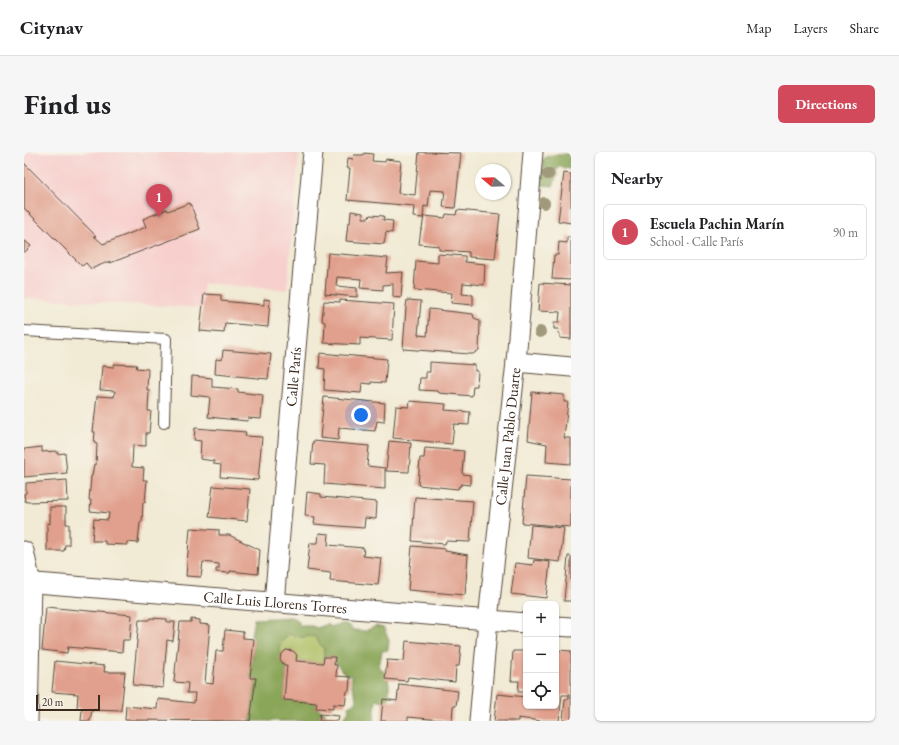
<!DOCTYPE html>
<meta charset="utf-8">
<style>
body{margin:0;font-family:"EB Garamond",serif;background:#f6f6f6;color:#202124}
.controls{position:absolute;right:12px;bottom:12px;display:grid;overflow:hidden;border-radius:6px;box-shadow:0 1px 3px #0004}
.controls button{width:36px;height:36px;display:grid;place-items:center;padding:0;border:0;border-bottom:1px solid #e0e0e0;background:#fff;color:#202124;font:20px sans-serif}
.compass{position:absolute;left:451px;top:12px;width:36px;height:36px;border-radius:50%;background:#fff;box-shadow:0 1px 3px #0004;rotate:289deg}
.scale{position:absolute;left:12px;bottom:10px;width:64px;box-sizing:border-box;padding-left:4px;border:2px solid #3b2a1e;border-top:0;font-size:11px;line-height:14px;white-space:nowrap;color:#3b2a1e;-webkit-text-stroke:3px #f7f3e8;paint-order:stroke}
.you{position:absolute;left:337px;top:263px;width:14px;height:14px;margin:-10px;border:3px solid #fff;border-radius:50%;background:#1a73e8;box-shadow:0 0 0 6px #1a73e833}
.badge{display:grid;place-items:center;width:26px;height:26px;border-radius:50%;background:#d1495b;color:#fff;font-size:13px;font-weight:700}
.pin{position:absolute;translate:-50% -33px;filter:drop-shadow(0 1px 2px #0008)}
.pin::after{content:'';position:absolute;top:21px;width:14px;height:12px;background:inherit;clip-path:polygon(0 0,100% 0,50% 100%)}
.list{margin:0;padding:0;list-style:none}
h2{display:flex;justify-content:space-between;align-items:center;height:52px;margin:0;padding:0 16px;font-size:17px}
h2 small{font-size:13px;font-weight:400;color:#757577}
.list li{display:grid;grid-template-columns:26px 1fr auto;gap:12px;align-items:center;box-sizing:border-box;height:56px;margin:0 8px 8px;padding:0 8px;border:1px solid #e0e0e0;border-radius:6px}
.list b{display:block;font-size:15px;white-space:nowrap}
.list p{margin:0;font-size:13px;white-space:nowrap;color:#757577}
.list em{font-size:13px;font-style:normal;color:#757577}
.icon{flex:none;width:22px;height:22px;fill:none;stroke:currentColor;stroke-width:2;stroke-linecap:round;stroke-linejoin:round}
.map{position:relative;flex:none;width:547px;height:569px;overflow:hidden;border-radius:6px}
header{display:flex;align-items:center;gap:24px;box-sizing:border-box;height:56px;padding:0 20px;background:#fff;border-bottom:1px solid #e0e0e0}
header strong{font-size:19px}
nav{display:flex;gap:22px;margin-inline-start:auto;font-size:14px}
.intro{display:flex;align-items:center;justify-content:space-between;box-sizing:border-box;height:96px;padding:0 24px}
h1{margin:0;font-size:28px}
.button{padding:10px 18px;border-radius:6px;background:#d1495b;color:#fff;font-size:14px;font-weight:700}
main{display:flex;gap:24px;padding:0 24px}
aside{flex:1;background:#fff;border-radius:6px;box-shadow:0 1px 3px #0004}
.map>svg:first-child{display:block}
.built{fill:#f7d0ce}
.green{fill:#aebf63;stroke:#747440}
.forest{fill:#8aa659;stroke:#62683c}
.building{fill:#e1a08d}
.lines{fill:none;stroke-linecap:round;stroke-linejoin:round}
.lane-casing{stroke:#564739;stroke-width:12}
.street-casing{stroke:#564739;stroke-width:21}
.lane{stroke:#fff;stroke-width:10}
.street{stroke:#fff;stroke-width:19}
.tree{fill:#a0997b}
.labels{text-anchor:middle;stroke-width:4;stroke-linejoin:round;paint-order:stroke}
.street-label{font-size:15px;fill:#3b2a1e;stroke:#f7f3e8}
</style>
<header>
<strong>Citynav</strong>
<nav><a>Map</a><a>Layers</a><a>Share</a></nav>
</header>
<div class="intro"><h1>Find us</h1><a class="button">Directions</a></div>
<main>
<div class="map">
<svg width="547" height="569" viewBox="0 0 547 569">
<rect width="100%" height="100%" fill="#f7f3e8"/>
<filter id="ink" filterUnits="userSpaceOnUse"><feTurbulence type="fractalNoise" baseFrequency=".025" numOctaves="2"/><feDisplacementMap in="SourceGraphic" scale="8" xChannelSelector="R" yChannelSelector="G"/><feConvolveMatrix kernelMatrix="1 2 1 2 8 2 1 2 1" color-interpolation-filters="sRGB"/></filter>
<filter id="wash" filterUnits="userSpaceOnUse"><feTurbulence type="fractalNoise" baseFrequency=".012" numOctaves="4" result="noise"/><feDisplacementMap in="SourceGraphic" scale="16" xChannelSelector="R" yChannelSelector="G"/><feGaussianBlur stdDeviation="0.9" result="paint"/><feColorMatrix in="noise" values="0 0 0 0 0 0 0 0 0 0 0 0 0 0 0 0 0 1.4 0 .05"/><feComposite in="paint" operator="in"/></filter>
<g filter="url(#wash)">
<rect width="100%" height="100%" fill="#f1ead4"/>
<polygon class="built" points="0,0 275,0 263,138 179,131 178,156 0,146"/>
<polygon class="green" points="264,482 276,485 290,484 300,497 299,511 272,509 273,503 269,499 262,498 257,503 254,494"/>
<g class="forest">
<path d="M544,1L547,2V17L540,16L535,14L532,19L533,22L529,34L518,33L514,29L516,20L520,13L518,9C524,0 534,5 544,1Z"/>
<path d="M267,465L274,468L276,474H288L293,476L304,472L307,475C316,471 324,470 329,478L341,479L352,474L360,476L365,489L364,498L358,499L355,515C367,523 365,534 365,546L362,549L352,548L350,569H318L325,558L324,554L332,550C333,539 325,537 328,524C320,522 317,520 314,512L311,511V505H300V497L290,484L276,485L264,482L255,494C256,501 256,507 260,513H263L260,548L293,551L292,556L297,558L302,562H295V569H226L232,526H226L230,487L227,484L230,467Z"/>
</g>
<g id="blocks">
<g class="building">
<polygon points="395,0 437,1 431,56 419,55 421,39 406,38 404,55 400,54 399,66 389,65 390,54 323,48 326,16 323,16 324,6 329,7 330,3 340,3 340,1 349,2 348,9 361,10 362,7 377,9 374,41 391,43"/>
<polygon points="0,11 72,84 70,84 79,92 122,75 119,67 143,57 144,59 166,51 176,77 86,111 86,109 67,117 62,111 58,114 0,56"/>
<polygon points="540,21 547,22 547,71 534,69"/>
<polygon points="433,58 476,62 471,107 445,105 445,100 415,98 415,94 395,92 397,77 398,77 400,64 421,66 422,62 432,63"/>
<polygon points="327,59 339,61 339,66 345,66 346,63 360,64 359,68 369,69 368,81 362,80 360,92 322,89 324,71 326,71"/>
<polygon points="543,85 547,85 547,128 528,127 530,103 534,103 535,90 543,91"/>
<polygon points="0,88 7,94 0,101"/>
<polygon points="304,101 364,106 362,121 379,120 377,146 369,145 369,132 359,133 359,138 336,136 337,127 313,125 312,134 333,136 333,145 301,142"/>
<polygon points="414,102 441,104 441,110 461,112 460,133 439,131 438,142 449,143 449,153 427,151 428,141 390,138 392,109 414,111"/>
<polygon points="516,131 547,133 547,187 536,186 536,182 534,181 535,177 530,177 530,170 535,170 536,160 514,159"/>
<polygon points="180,142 197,143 197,149 240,153 240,147 246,148 244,175 201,171 200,181 176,179"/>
<polygon points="316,148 370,152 368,188 336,186 336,193 300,191 301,170 298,169 300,149 316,150"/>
<polygon points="383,148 397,149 394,183 403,184 405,157 449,162 450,166 455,168 456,170 455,198 449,202 446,202 379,197 382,155"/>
<polygon points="199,198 247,202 244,227 191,222 192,207 198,208"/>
<polygon points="296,201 363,207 361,231 347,230 347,232 338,231 337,241 300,238 301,217 295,216"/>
<polygon points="406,210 451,213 451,219 454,219 453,234 449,234 448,244 415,241 414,239 395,238 396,226 402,226 402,220 406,220"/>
<polygon points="90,212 113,213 112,216 124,217 123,238 125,238 124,259 127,259 125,281 122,281 122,294 109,293 108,315 120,316 119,328 123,328 121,350 119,350 118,370 116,370 114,391 103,390 103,393 81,392 81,389 68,389 70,367 84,368 85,361 66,359 67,348 65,348 67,324 68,324 70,312 72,313 73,292 70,291 71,280 69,280 73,244 90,245 91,239 76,238 78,214 90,215"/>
<polygon points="168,224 188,226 188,235 214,237 214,240 239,243 237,267 224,266 223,269 184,265 186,245 167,243"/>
<polygon points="508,240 540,243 540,250 544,250 540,286 547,286 547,312 522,310 523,292 504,288"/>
<polygon points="300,245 361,251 360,270 353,269 351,279 315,276 314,288 296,286"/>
<polygon points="386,249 422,252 421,258 446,260 445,273 430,272 428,292 369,286 372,254 385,255"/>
<polygon points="171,276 222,280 221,284 238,285 234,328 196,325 197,313 190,312 190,309 176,307 177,289 170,288"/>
<polygon points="289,289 345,294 343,314 361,316 361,337 300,332 301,313 287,312"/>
<polygon points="365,289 387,291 385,320 362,319"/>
<polygon points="18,295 18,300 33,299 33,302 41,301 43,321 0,325 0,297"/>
<polygon points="401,296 440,299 438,321 439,322 446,323 446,333 437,332 437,334 435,334 434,337 394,333 396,306 400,306"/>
<polygon points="502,324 547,327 547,375 498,371"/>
<polygon points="43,328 44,349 3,350 1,349 0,342 2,341 2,331"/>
<polygon points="189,334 226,337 223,369 185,365"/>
<polygon points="283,340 297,342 297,345 353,350 352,367 341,366 340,376 290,372 291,365 281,364"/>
<polygon points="391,345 449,349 446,390 422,389 421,392 388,389"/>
<polygon points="26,355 42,355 42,372 45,372 45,393 41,393 40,399 23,399 23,371 26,372"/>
<polygon points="507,373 540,376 536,410 504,406"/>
<polygon points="166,376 195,378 195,383 205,383 236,398 234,422 206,419 206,421 192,420 192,417 195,417 195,412 179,410 177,425 162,424"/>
<polygon points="295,381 305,382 304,393 340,396 339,404 357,406 354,433 306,429 307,421 283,418 286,391 294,391"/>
<polygon points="388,394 421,397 421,399 444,403 441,443 384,438"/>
<polygon points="544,404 547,404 547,449 540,449"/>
<polygon points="510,408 526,410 522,446 487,442 491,411 509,413"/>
<polygon points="22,455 108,463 106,488 99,488 98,500 44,495 43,501 18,498"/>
<polygon points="126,466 143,467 143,470 151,470 149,489 143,488 139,536 109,533 115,468 125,468"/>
<polygon points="167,467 176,468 176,472 186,473 181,531 189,532 192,499 199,499 201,478 219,480 219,486 230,487 226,526 232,526 226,569 101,568 102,554 133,557 134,547 170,551 171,541 163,541 164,531 150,530 156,470 167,470"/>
<polygon points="382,489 437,494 435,514 432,514 431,530 384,525 383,529 361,527 363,508 380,509"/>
<polygon points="262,498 269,499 273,503 272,509 299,511 300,505 311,505 310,513 313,513 312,524 326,525 325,539 323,539 321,553 309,552 309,557 292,556 293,551 260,548 263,513 260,513 256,508 257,503"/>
<polygon points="532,498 547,499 547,569 539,568 541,547 545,547 545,543 538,543 535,569 518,569 494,566 494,569 470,569 473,542 502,545 502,554 532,554"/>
<polygon points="489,499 502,499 502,540 494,540 495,529 487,529"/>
<polygon points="31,509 81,514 80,520 101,520 97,559 68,558 66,569 57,569 58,557 53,556 54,542 28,540"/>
<polygon points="375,532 434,539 432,554 429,554 428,569 384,565 384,569 357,569 359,547 373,549"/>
<polygon points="296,562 315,564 314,569 295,569"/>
</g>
</g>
</g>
<g filter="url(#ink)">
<use href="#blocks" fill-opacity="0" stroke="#564739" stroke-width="1"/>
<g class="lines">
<g class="lane-casing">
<polyline id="lane" points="0,179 142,187 140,271"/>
</g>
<g class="street-casing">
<g id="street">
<polyline points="492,210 547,215"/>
<polyline points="0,399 7,431 4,569"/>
<path id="s1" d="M0,430L502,471"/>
<path id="s2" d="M250,451L289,0"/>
<polyline points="532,474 547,475"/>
<path id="s3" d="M455,569L464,468L492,210L509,0"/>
</g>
</g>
<use href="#lane" class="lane"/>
<use href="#street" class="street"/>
</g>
<g class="tree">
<circle cx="524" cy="22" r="6"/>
<circle cx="520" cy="51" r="6"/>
<circle cx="516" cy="180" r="6"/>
</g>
</g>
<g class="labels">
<g class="street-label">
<text dy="5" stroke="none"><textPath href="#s2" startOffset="227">Calle París</textPath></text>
<text dy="5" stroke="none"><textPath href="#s3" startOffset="286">Calle Juan Pablo Duarte</textPath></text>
<text dy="5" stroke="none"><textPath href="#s1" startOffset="252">Calle Luis Llorens Torres</textPath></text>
</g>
</g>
</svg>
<div class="controls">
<button>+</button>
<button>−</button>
<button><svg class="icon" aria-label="locate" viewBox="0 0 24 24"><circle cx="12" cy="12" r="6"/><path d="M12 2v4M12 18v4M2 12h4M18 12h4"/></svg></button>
</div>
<svg class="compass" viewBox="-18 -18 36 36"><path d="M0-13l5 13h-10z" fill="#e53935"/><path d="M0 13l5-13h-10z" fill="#757577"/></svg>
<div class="scale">20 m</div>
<div class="you"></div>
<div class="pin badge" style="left:135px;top:65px">1</div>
</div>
<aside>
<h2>Nearby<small></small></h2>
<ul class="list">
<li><span class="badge">1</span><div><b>Escuela Pachin Marín</b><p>School · Calle París</p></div><em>90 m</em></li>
</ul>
</aside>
</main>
